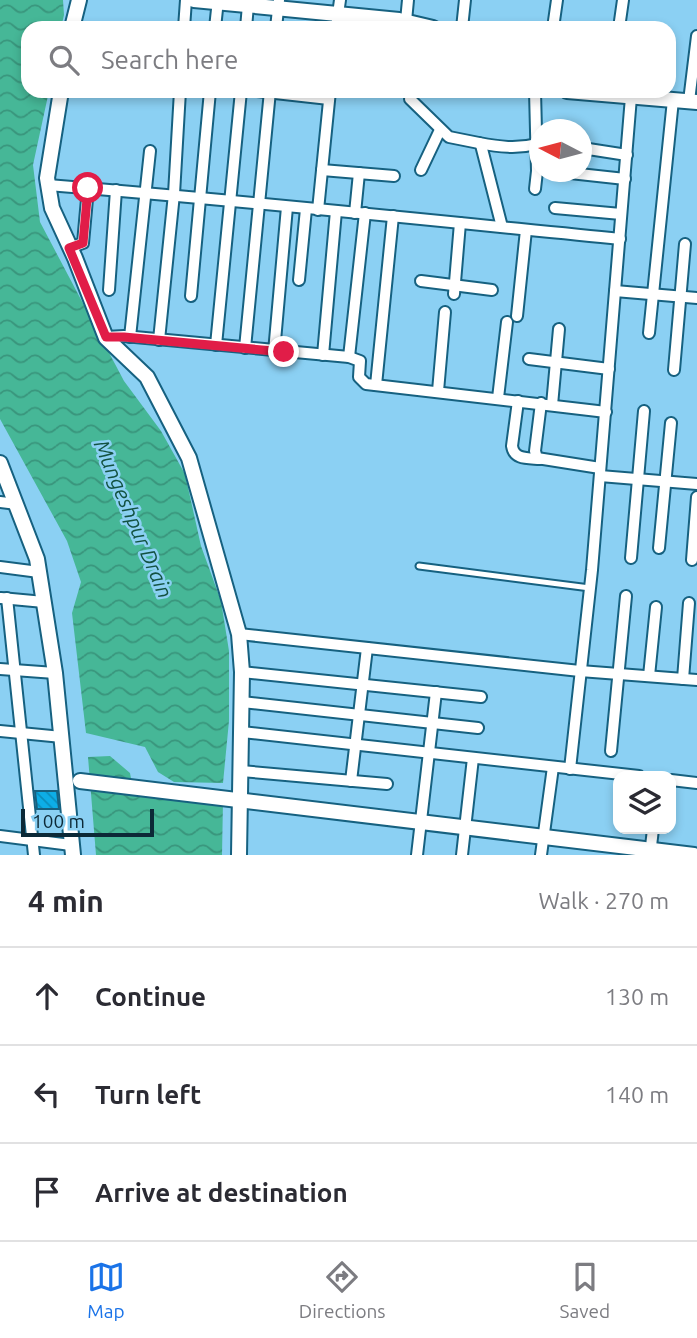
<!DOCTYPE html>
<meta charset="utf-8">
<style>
body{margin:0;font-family:Ubuntu,sans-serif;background:#f7f7f7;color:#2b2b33}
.controls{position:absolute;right:21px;bottom:21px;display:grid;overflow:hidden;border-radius:14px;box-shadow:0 4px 10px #0003}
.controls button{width:63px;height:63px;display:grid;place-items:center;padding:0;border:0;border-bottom:2px solid #e1e1e2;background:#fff;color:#2b2b33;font:35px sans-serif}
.compass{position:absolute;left:529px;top:119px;width:63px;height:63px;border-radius:50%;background:#fff;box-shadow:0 4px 10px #0003;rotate:276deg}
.scale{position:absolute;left:21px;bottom:18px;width:133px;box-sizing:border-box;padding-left:7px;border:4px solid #0c2937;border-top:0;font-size:19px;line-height:24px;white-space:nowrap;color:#0c2937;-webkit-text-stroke:5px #8bd0f3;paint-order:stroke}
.stop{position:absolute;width:21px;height:21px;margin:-16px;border:5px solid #e11d48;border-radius:50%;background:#fff}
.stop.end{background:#e11d48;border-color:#fff;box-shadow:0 2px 7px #0008}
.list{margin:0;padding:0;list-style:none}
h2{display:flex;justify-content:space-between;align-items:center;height:91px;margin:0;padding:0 28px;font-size:30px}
h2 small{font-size:23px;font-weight:400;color:#7c7c81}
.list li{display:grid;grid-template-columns:46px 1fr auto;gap:21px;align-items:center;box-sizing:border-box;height:98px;padding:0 28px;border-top:2px solid #e1e1e2}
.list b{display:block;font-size:26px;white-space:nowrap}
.list em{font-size:23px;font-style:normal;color:#7c7c81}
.icon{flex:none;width:38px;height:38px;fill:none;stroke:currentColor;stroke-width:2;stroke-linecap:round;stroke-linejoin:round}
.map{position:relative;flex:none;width:697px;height:855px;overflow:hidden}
.search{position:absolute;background:#fff;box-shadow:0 4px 10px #0003;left:21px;right:21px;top:21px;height:77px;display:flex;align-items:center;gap:18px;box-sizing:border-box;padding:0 24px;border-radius:21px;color:#7c7c81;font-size:26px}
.sheet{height:385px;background:#fff}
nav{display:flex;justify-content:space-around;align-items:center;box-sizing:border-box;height:98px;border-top:2px solid #e1e1e2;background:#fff;font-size:19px;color:#7c7c81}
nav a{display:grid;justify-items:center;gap:4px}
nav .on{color:#1a73e8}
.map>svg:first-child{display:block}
.water{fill:url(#water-waves)}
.building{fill:url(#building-back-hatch);stroke:#176180;stroke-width:2}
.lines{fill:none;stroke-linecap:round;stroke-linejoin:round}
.service-casing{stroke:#166180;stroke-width:9}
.minor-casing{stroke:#166180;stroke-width:14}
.tertiary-casing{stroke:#166180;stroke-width:18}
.service{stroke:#fff;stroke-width:5}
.minor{stroke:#fff;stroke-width:10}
.tertiary{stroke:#fff;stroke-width:14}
.route{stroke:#e11d48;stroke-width:9}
.labels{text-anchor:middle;stroke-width:5;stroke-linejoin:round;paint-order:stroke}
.water-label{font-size:21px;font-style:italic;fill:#135241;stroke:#8bd0f3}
</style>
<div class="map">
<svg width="697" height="855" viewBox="0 0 697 855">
<defs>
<pattern id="water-waves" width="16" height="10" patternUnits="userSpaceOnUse" patternTransform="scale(1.75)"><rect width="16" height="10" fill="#46b797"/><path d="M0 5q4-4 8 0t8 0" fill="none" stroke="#39957c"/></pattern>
<pattern id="building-back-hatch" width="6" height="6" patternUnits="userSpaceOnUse" patternTransform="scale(1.75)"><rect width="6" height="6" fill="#0daee7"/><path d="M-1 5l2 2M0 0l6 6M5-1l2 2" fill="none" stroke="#0b8ebc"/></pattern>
</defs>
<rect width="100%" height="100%" fill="#8bd0f3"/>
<g class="water">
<polygon points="0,0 63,0 64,15 61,28 28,28 28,91 49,91 33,165 40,222 124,381 161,431 185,474 201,546 221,601 229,651 229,721 223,783 174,782 158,772 145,747 86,733 72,613 81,582 67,541 0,419"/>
<polygon points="110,756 130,773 134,794 160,799 223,801 222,855 96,855 88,757"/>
</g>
<polygon class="building" points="35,791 57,791 59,809 37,809"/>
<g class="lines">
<g class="service-casing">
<polyline id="service" points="419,566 590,588"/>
</g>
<g class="minor-casing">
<g id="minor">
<polyline points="406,21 408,0"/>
<polyline points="184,28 186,0"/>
<polyline points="215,28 218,0"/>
<polyline points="246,28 248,5"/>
<polyline points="276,28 279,0"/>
<polyline points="336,28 340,0"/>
<polyline points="462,28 465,0"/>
<polyline points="553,28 557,0"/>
<polyline points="619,28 623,0"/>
<polyline points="257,91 329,99"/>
<polyline points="535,91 537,171 535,189"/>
<polyline points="410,99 449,137 479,143 481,145 502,227"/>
<polyline points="689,101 697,36"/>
<path d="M479,143C499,147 517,149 537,144"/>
<polyline points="582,148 627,155"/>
<polyline points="322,170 394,176"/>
<polyline points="421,170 440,130"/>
<polyline points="561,172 625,179"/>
<path d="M48,185C239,200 429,220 620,239"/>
<polyline points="555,208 621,214"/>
<polyline points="318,210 330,91"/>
<polyline points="355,213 359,173"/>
<polyline points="69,248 83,243 88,188"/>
<polyline points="299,280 306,209"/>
<polyline points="421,281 492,290"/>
<polyline points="109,290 116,190"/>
<polyline points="615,291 697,298"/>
<polyline points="454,294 460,223"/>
<polyline points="191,296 210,91"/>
<polyline points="517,316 526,230"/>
<polyline points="649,333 673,100"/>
<polyline points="106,337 124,336 349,357 360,361 359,377 366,384 606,412"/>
<polyline points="130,337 150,151"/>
<polyline points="159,340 174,194 180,91"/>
<polyline points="216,345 241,91"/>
<polyline points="245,348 270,91"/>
<polyline points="274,352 287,207"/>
<polyline points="323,355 336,211"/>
<polyline points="349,357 365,213"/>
<polyline points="529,359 609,369"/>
<polyline points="674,370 685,244"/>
<polyline points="376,385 393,216"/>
<polyline points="438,391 445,312"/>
<polyline points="498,398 507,322"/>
<path d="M518,401L512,446C514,460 528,458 540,459"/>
<polyline points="541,403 535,451 537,458 600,468"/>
<polyline points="552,405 559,329"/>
<polyline points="600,476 697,484"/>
<polyline points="0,502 17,504"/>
<polyline points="659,548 671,423"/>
<polyline points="631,558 644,411"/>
<polyline points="692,560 697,497"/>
<polyline points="0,567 39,572"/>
<polyline points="1,598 44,602"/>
<polyline points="7,598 34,855"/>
<polyline points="239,634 580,671 697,680"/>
<polyline points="0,669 55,673"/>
<polyline points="242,672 481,697"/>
<polyline points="649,676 656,607"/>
<polyline points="683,679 689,603"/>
<polyline points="242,702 478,728"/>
<polyline points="0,731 62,737"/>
<polyline points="242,732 639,776"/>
<polyline points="611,751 626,596"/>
<polyline points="570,769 592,570 631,97"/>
<polyline points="241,771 387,784"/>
<polyline points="671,780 697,783"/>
<polyline points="351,781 367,648"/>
<polyline points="0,836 71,845"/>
<polyline points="417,855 436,692"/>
<polyline points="462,855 473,758"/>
<polyline points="541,855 553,767"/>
<polyline points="650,855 653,829"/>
</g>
</g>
<g class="tertiary-casing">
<g id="tertiary">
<polyline points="194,0 399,20 433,28"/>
<polyline points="72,28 79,0"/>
<polyline points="61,91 47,178 52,208 75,258 106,338 147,377 189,458 239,634 242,672 239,855"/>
<polyline points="567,91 697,102"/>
<polyline points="0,463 37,559 55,673 73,855"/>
<polyline points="80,781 694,855"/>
</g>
</g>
<use href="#service" class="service"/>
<use href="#minor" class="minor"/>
<use href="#tertiary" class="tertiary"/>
</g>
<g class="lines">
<polyline class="route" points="88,188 83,243 69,248 106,337 124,337 284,352"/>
</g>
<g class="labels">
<g class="water-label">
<text transform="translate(133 519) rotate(67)" y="7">Mungeshpur Drain</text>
</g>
</g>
</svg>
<div class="controls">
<button><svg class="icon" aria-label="layers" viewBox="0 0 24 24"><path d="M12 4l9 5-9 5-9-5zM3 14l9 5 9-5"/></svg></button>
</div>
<svg class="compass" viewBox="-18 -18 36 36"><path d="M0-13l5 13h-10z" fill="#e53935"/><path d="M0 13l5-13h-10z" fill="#7c7c81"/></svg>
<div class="scale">100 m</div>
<div class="stop" style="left:88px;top:188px"></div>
<div class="stop end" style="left:284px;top:352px"></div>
<div class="search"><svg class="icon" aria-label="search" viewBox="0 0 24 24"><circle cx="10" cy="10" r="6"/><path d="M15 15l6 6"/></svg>Search here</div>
</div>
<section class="sheet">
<h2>4 min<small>Walk · 270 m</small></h2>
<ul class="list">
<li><svg class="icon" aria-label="ahead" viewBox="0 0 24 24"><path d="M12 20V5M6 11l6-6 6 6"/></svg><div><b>Continue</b></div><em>130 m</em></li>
<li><svg class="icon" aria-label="left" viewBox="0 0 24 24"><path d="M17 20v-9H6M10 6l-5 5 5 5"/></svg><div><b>Turn left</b></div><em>140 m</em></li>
<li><svg class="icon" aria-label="arrive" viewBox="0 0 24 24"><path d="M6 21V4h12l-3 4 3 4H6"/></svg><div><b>Arrive at destination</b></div></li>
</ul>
</section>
<nav>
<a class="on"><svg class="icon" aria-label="map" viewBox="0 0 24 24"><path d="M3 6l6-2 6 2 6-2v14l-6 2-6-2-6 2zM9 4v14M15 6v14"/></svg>Map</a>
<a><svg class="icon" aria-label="directions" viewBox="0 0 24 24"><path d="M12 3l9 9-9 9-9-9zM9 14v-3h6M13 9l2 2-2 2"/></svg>Directions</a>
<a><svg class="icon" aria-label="saved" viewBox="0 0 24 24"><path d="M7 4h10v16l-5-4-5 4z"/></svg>Saved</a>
</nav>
